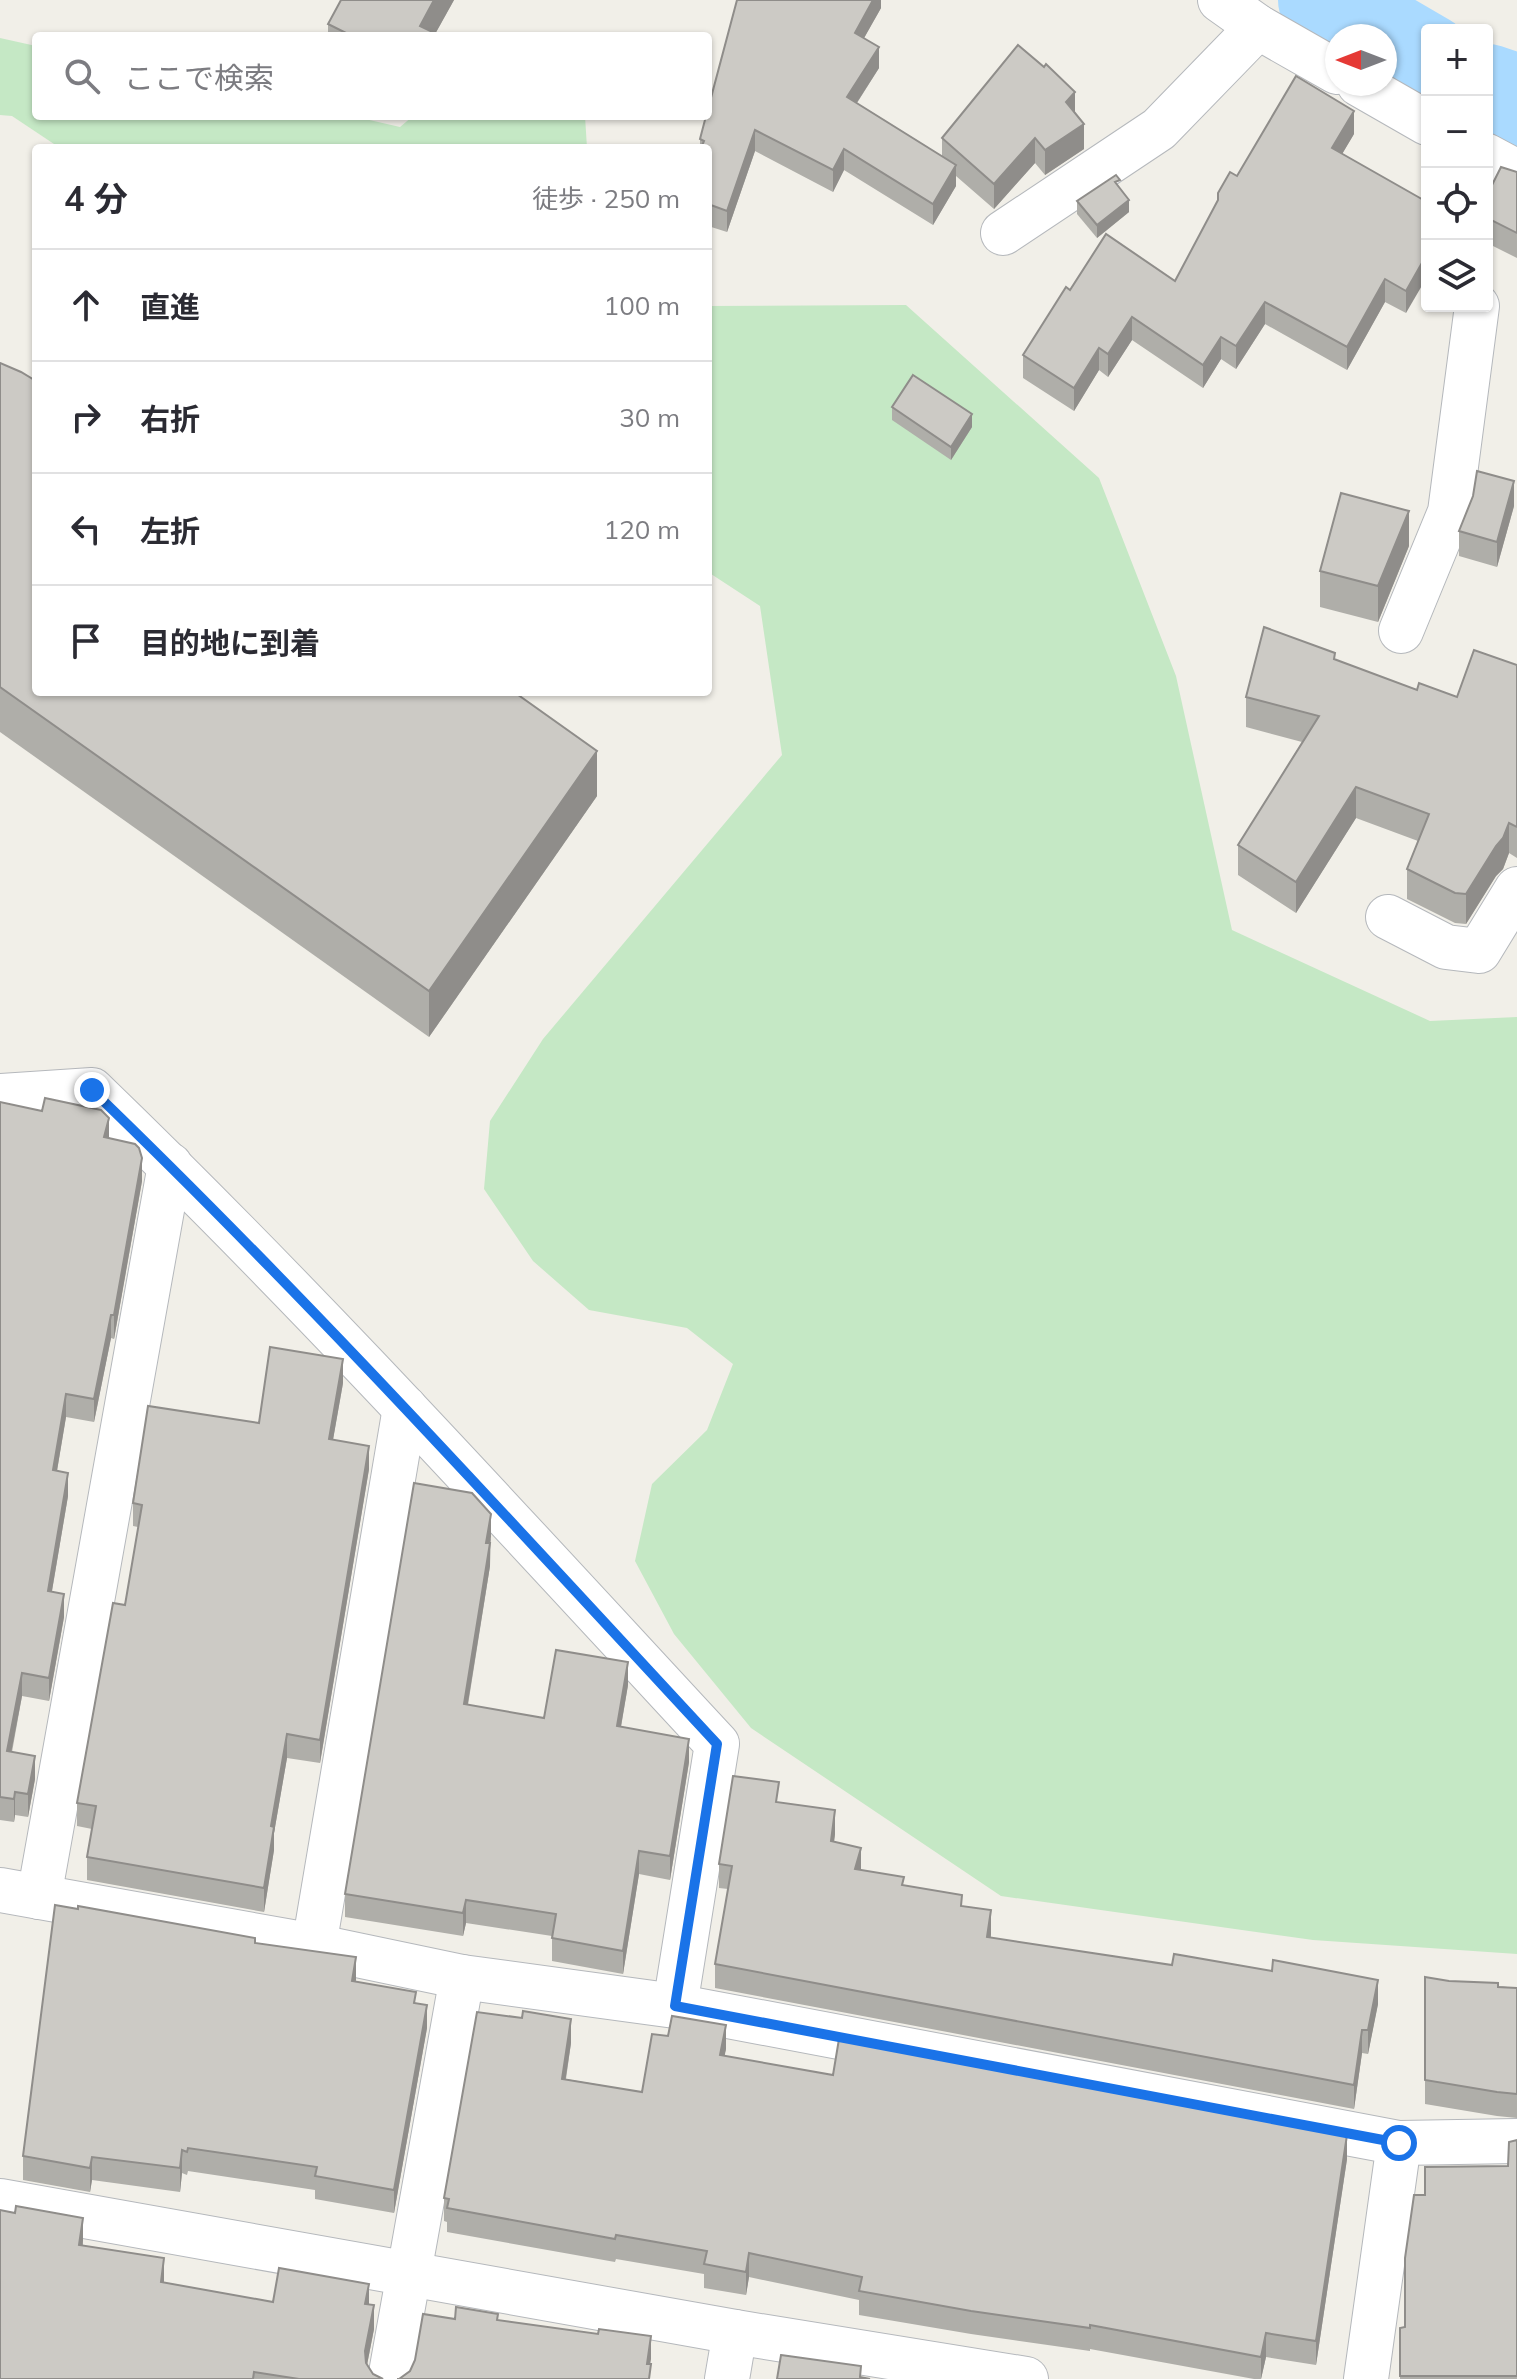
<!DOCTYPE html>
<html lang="ja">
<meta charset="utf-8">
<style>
body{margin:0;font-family:Mulish,"Noto Sans JP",sans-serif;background:#f2f2f3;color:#2b2b33}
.controls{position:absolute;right:24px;top:24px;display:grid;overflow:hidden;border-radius:8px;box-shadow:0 2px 6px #0004}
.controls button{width:72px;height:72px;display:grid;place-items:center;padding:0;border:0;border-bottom:2px solid #e1e1e2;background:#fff;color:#2b2b33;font:40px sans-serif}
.compass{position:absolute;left:1325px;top:24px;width:72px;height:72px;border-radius:50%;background:#fff;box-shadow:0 2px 6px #0004;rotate:270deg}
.stop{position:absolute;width:24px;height:24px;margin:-18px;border:6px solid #1a73e8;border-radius:50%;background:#fff}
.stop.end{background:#1a73e8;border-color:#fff;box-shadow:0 2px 8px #0008}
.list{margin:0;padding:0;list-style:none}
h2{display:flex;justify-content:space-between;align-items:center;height:104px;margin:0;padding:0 32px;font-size:34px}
h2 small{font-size:26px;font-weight:400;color:#7c7c81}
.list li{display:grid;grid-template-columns:52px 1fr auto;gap:24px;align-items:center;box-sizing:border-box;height:112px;padding:0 32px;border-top:2px solid #e1e1e2}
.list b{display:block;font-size:30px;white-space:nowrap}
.list em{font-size:26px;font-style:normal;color:#7c7c81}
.icon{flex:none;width:44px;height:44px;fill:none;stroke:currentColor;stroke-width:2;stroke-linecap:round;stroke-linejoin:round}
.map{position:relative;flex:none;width:1517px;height:2379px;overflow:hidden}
.search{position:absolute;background:#fff;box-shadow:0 2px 6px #0004;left:32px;top:32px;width:680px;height:88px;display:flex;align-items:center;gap:20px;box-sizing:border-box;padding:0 28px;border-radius:8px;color:#7c7c81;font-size:30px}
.panel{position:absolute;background:#fff;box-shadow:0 2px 6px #0004;left:32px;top:144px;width:680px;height:552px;border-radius:8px}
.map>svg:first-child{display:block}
.green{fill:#c5e8c5}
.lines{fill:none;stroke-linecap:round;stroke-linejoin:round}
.river{stroke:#aadaff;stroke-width:92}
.minor-casing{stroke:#b5b8bc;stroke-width:46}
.minor{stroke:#fff;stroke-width:44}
.wall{fill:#afaea9}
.shaded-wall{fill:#8f8d8a}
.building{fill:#cccac5;stroke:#8f8d8a;stroke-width:2}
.route{stroke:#1a73e8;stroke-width:10}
</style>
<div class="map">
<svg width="1517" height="2379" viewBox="0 0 1517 2379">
<rect width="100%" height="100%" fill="#f1efe8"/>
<g class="green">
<polygon points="0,38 36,46 36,116 352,116 400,127 413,116 585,116 587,148 60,148 12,116 0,115"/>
<polygon points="906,305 1099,478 1176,676 1232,930 1430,1021 1517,1017 1517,1954 1313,1940 1001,1896 751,1728 674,1634 635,1561 652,1484 707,1430 733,1364 687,1328 589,1310 533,1261 484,1189 490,1121 543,1039 782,755 760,606 708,572 708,306"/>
</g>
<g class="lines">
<g class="river">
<polyline points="1324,0 1427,60"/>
<polyline points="1487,90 1517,100"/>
</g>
<g class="minor-casing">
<g id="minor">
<polyline points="1220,0 1258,27 1337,72"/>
<polyline points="1359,84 1427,123"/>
<polyline points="1487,156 1517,172"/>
<polyline points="1003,233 1159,129 1258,27"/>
<polyline points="1401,631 1450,512 1477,306"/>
<polyline points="1388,917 1446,947 1479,951 1517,889"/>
<path d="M0,1096L92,1090C309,1299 512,1523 717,1744L675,2006"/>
<polyline points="0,1890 314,1946 462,1977 675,2006 1399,2143 1517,2141"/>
<polyline points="39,1897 170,1165"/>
<polyline points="314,1946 405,1408"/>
<polyline points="0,2201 735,2332 1026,2379"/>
<polyline points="390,2379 462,1977"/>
<polyline points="727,2379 735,2332"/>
<polyline points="1366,2379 1399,2143"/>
</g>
</g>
<use href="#minor" class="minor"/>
</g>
<g class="wall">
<polygon points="341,0 454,0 435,34 439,36 328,36 328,24"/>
<polygon points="881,0 881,8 864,38 879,68 857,103 942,156 942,138 1075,113 1084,149 1045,175 1035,163 994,209 956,176 956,186 933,225 844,170 833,192 755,151 727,232 708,226 708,148 700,148 700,139"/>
<polygon points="1354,134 1342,154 1427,202 1406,313 1385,302 1347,370 1265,324 1236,369 1221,359 1203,388 1132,340 1108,377 1099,370 1074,411 1023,378 1023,355 1070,290 1175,281 1237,176"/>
<polygon points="1517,172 1517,258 1487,243 1487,195"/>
<polygon points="1120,188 1129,212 1097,238 1077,214 1077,201"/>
<polygon points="0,363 597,796 429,1037 0,732"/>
<polygon points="892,407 972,427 951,460 892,420"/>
<polygon points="1514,506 1497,567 1459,556 1459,531"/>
<polygon points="1409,546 1378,622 1320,607 1320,571"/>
<polygon points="1335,660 1417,690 1457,697 1517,665 1517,858 1509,853 1503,869 1496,876 1466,924 1455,923 1407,899 1407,869 1418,841 1356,818 1296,913 1238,875 1238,845 1302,742 1246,727 1246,697"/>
<polygon points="0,1102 109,1138 142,1181 114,1339 111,1338 94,1422 66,1417 57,1471 68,1496 52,1591 64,1617 49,1701 22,1696 12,1752 35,1779 28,1817 15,1815 14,1822 0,1820"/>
<polygon points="343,1383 333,1440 369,1469 320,1763 287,1758 274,1833 274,1850 264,1912 87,1880 87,1857 92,1829 77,1826 77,1803 125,1605 138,1527 133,1526 133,1503 259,1423"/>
<polygon points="491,1537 490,1566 468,1705 544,1718 628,1685 621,1727 689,1762 670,1880 639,1874 623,1974 552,1961 552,1936 466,1923 463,1936 345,1917 345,1894"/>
<polygon points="779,1803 835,1834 834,1842 861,1870 962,1906 991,1934 991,1938 1378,2004 1368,2054 1362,2053 1354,2109 715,1988 715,1964 728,1889 719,1888 719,1864"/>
<polygon points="255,1944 416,2003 427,2028 394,2213 315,2199 315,2190 188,2171 187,2175 182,2173 180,2192 92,2180 90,2192 23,2180 23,2156"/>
<polygon points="1425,1977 1449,1981 1517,1988 1517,2118 1497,2116 1425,2104"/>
<polygon points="571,2043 566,2079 642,2092 726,2049 724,2056 833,2075 1347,2159 1316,2365 1266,2357 1261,2379 1254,2379 1090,2349 1090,2351 971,2334 859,2315 859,2300 749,2277 746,2295 704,2288 704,2274 616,2259 615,2262 447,2232 447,2222 444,2221 444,2198"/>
<polygon points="1517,2140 1517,2379 1400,2379 1400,2328 1405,2327 1425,2195 1508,2166"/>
<polygon points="83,2241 83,2245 164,2283 273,2302 369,2305 374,2329 367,2365 373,2374 383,2379 0,2379"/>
</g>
<g class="shaded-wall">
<polygon points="434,0 454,0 434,36 420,26"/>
<polygon points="873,0 881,0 881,8 855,54 855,33"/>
<polygon points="879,47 879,68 847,118 847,97"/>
<polygon points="1075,92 1075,116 1066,102"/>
<polygon points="1354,111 1354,134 1332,171 1332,148"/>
<polygon points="1084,124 1084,149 1045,175 1045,150"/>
<polygon points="755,130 755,151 727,232 727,211"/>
<polygon points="1035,138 1035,163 994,209 994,184"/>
<polygon points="844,149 844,170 833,192 833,170"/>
<polygon points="956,165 956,186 933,225 933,204"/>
<polygon points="1129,200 1129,212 1097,238 1097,225"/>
<polygon points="1427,254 1427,277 1406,313 1406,291"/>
<polygon points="1385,279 1385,302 1347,370 1347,347"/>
<polygon points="1265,302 1265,324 1236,369 1236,346"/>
<polygon points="1132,317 1132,340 1108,377 1108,354"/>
<polygon points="1221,337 1221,359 1203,388 1203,365"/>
<polygon points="1099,348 1099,370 1074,411 1074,388"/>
<polygon points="972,414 972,427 951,460 951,447"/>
<polygon points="1514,481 1514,506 1497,567 1497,542"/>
<polygon points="1409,511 1409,546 1378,622 1378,586"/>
<polygon points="597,751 597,796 429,1037 429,991"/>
<polygon points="1356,787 1356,818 1296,913 1296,882"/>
<polygon points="1509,823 1509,853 1503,869 1496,876 1466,924 1466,894"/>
<polygon points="109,1118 109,1141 104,1137"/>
<polygon points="142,1158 142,1181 114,1339 114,1315"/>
<polygon points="111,1315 111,1338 94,1422 94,1399"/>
<polygon points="343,1359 343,1383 329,1462 329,1439"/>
<polygon points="66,1394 66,1417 53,1494 53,1470"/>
<polygon points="369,1446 369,1469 320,1763 320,1740"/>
<polygon points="68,1473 68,1496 48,1614 48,1591"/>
<polygon points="491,1514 491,1537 486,1566 486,1543"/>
<polygon points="490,1543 490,1566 464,1727 464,1704"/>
<polygon points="64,1594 64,1617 49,1701 49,1678"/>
<polygon points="628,1662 628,1685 617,1749 617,1726"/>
<polygon points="22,1673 22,1696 7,1774 7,1751"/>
<polygon points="287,1734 287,1758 274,1833 274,1850 264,1912 264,1888 271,1826"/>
<polygon points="689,1739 689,1762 670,1880 670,1856"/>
<polygon points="35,1756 35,1779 28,1817 28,1794"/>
<polygon points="15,1792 15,1815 14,1822 14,1799"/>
<polygon points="835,1810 835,1834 831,1864 831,1841"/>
<polygon points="861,1848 861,1871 855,1869"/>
<polygon points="639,1851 639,1874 623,1974 623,1951"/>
<polygon points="466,1900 466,1923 463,1936 463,1913"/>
<polygon points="991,1910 991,1934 987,1961 987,1937"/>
<polygon points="356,1957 356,1980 352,2004 352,1981"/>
<polygon points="1378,1980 1378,2004 1368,2054 1368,2030"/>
<polygon points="427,2005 427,2028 394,2213 394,2190"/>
<polygon points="571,2019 571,2043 562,2102 562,2079"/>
<polygon points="726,2025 726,2049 720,2079 720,2055"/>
<polygon points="1362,2030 1362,2053 1354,2109 1354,2085"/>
<polygon points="1347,2135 1347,2159 1316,2365 1316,2341"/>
<polygon points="182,2150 182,2173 180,2192 180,2168"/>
<polygon points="92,2157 92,2180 90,2192 90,2168"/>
<polygon points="83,2218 83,2241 79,2268 79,2245"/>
<polygon points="749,2253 749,2277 746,2295 746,2272"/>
<polygon points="164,2258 164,2281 161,2305 161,2282"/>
<polygon points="369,2284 369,2308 365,2304"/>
<polygon points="374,2305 374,2329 365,2375 365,2351"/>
<polygon points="1266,2333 1266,2357 1261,2379 1261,2357"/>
<polygon points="651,2336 651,2359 648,2379 647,2364"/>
</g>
<g class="building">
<polygon points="341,0 434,0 420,26 439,35 352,36 328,24"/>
<polygon points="737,0 873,0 855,33 879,47 847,97 956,165 933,204 844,149 833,170 755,130 727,211 708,204 708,148 701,148 704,141 700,139 706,116 708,116 708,109"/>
<polygon points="1018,45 1044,67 1046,64 1075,92 1066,102 1084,124 1045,150 1035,138 994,184 942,138"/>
<polygon points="1296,76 1354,111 1332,148 1427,202 1427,254 1406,291 1385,279 1347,347 1265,302 1236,346 1221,337 1203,365 1132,317 1108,354 1099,348 1074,388 1023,355 1066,287 1070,290 1106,234 1175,281 1218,200 1218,193 1230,172 1237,176"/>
<polygon points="1501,167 1517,172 1517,233 1487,218 1487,195"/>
<polygon points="1116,175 1120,180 1115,182 1129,200 1097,225 1077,201"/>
<polygon points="0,363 21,372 36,381 36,692 514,692 597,751 429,991 0,687"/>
<polygon points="913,375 972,414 951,447 892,407"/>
<polygon points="1477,471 1514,481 1497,542 1459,531 1473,496"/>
<polygon points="1341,493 1409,511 1378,586 1320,571"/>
<polygon points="1264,627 1335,653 1334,659 1417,690 1419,683 1457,697 1474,650 1517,665 1517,827 1509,823 1503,838 1496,846 1466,894 1455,893 1407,869 1429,814 1356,787 1296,882 1238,845 1319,716 1246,697"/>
<polygon points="45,1098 101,1110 109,1118 104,1137 135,1144 139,1148 142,1158 114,1315 111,1315 94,1399 66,1394 53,1470 68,1473 48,1591 64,1594 49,1678 22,1673 7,1751 35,1756 28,1794 15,1792 14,1799 0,1797 0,1102 42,1111"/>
<polygon points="270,1347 343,1359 329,1439 369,1446 320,1740 287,1734 271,1826 274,1827 264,1888 87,1857 96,1806 77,1803 113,1603 125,1605 142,1505 133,1503 148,1406 259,1423"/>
<polygon points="414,1483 472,1493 491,1514 486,1543 490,1543 464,1704 544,1718 556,1650 628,1662 617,1726 689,1739 670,1856 639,1851 623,1951 552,1938 556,1914 466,1900 463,1913 345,1894"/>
<polygon points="733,1776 779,1782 776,1802 835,1810 831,1841 861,1848 855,1869 904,1877 902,1885 962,1895 961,1906 991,1910 987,1937 1172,1965 1174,1954 1272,1971 1273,1960 1378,1980 1368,2030 1362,2030 1354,2085 715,1964 732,1866 719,1864"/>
<polygon points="55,1905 78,1909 78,1906 255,1938 255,1943 356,1957 352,1981 416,1992 414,2003 427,2005 394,2190 315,2176 317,2167 188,2148 187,2152 182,2150 180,2168 92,2157 90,2168 23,2156"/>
<polygon points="1425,1977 1449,1981 1498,1983 1498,1987 1517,1988 1517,2094 1497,2092 1425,2080"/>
<polygon points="523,2011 571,2019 562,2079 642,2092 652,2034 668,2036 672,2016 726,2025 720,2055 833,2075 839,2039 1347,2135 1316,2341 1266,2333 1261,2357 1090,2325 1090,2328 971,2311 859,2291 862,2277 749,2253 746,2272 704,2264 707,2251 616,2235 615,2239 447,2208 449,2199 444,2198 477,2012 522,2018"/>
<polygon points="1517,2140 1517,2376 1400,2376 1400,2328 1405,2327 1405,2258 1414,2195 1425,2195 1425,2167 1508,2166 1509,2142"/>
<polygon points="16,2206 83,2218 79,2245 164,2258 161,2282 273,2302 279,2268 369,2284 365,2304 374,2305 365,2351 366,2363 373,2374 383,2379 299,2379 254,2372 253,2379 0,2379 0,2210 15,2213"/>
<polygon points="456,2307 498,2314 497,2320 598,2334 599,2329 651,2336 647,2364 651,2364 649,2379 397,2379 399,2379 410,2371 415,2360 423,2314 455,2319"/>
<polygon points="781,2355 861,2366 860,2377 870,2379 777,2379"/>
</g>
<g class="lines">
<path class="route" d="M92,1090C309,1299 512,1523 717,1744L675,2006L1399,2143"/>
</g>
</svg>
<div class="controls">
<button>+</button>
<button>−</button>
<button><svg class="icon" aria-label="locate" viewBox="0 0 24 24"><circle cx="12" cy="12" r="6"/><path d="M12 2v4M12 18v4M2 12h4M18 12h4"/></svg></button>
<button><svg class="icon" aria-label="layers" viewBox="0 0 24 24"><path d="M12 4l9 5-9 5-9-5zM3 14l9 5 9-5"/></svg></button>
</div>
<svg class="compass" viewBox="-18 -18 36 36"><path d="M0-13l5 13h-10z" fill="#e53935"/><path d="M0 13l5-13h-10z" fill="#7c7c81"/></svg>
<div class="stop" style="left:1399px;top:2143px"></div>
<div class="stop end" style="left:92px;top:1090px"></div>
<div class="search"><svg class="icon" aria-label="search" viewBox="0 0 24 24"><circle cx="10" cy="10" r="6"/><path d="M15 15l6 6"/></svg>ここで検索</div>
<section class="panel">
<h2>4 分<small>徒歩 · 250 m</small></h2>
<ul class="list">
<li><svg class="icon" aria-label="ahead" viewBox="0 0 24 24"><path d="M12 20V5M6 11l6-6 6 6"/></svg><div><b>直進</b></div><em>100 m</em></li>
<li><svg class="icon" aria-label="right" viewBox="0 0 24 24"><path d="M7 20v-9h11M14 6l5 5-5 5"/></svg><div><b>右折</b></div><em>30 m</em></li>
<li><svg class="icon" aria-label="left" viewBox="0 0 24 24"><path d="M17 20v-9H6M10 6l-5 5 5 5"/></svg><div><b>左折</b></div><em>120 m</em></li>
<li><svg class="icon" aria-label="arrive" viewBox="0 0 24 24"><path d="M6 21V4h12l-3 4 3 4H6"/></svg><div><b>目的地に到着</b></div></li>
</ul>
</section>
</div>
